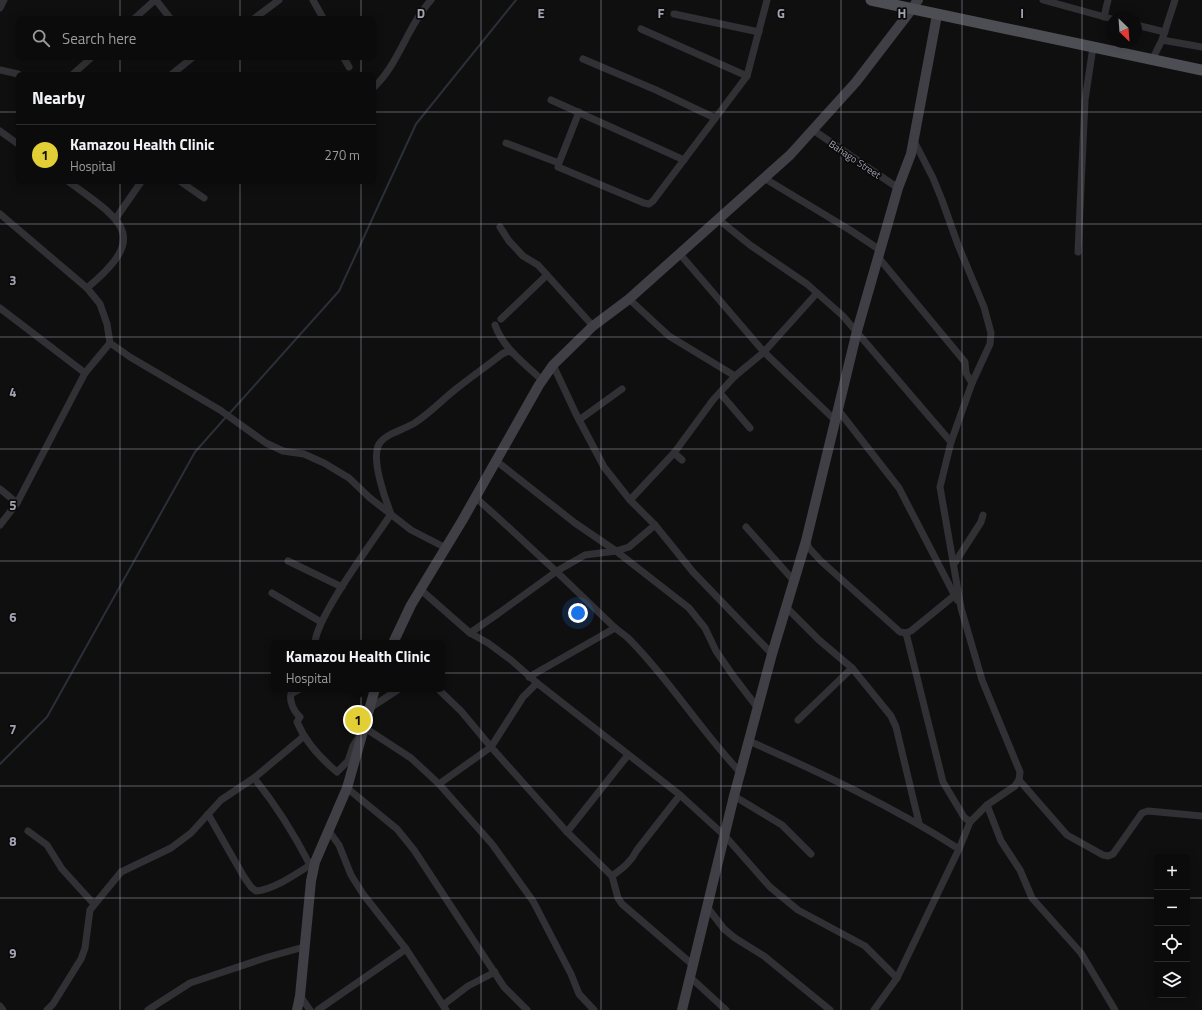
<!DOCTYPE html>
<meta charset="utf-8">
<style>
body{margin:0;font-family:"Titillium Web",sans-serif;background:#1a191a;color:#f1f3f6}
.controls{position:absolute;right:12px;bottom:12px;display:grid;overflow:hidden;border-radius:6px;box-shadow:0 2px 10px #0003}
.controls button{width:36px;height:36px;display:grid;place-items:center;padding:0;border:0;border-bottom:1px solid #2c2b2d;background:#0c0b0c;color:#f1f3f6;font:20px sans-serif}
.compass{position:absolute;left:1106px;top:12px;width:36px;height:36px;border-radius:50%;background:#0c0b0c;box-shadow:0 2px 10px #0003;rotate:155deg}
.you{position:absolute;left:578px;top:613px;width:14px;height:14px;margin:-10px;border:3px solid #fff;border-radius:50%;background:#1a73e8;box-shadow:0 0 0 6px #1a73e833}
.badge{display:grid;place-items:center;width:26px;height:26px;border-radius:50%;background:#e2cf36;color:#111;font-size:13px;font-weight:700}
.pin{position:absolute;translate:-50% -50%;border:2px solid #fff;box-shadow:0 1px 4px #0006}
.popup{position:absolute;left:271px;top:640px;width:174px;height:52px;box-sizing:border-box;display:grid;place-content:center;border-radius:6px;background:#0c0b0c;filter:drop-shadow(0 1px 3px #0005);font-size:13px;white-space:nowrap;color:#9a9b9d}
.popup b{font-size:15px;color:#f1f3f6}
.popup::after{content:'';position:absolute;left:50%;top:100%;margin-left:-8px;border:8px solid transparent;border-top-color:#0c0b0c}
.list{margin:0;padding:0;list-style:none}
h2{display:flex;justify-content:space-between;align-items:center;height:52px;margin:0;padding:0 16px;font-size:17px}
h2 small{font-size:13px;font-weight:400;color:#9a9b9d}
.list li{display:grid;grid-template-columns:26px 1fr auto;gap:12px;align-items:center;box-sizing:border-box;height:60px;padding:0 16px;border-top:1px solid #2c2b2d}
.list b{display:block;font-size:15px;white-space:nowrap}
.list p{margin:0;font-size:13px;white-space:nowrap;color:#9a9b9d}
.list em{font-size:13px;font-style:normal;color:#9a9b9d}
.icon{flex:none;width:22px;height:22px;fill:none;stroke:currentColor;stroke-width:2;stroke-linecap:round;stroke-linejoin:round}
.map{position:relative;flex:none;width:1202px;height:1010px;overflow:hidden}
.search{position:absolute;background:#0c0b0c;box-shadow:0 2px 10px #0003;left:16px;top:16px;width:360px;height:44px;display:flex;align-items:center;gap:10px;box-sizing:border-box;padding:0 14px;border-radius:6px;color:#9a9b9d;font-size:15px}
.panel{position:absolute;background:#0c0b0c;box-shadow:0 2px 10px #0003;left:16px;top:72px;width:360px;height:112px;border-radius:6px}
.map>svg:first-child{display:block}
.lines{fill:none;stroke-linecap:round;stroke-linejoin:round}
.stream{stroke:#2a2f38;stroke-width:2}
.street{stroke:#313135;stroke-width:7}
.secondary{stroke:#3f3f45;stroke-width:10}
.primary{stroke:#4d4d54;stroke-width:11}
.grid{fill:none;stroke:#a1a3b0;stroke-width:1;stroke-opacity:0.55}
.labels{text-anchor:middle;stroke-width:3.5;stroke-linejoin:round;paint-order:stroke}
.street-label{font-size:10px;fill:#a1a3b0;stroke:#0b0a0b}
.grid-label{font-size:13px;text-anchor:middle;font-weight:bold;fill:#a1a3b0;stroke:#0b0a0b;stroke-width:3.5;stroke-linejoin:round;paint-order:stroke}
</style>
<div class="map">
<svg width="1202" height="1010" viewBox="0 0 1202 1010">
<rect width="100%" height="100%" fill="#100f10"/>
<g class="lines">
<g class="stream">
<polyline points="229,414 339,291 416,124 516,0"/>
<polyline points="0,764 47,717 195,452 226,417"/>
</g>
<g class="street">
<polyline points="156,0 170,18"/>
<polyline points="313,0 323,18"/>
<polyline points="1043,0 1112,19"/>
<polyline points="0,8 4,0"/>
<polyline points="674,14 759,32"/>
<polyline points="1104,17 1108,0"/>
<polyline points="135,18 155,0"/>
<polyline points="255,18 279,0"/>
<polyline points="1136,25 1165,32"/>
<polyline points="641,29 747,76"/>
<polyline points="1162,40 1202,47"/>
<polyline points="1155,54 1162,40 1175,0"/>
<polyline points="344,58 349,67"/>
<polyline points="583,59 656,90 715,118"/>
<polyline points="0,70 18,74"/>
<polyline points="73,74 91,58"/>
<polyline points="172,74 192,58"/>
<path d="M374,87C397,67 408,25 431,0"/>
<polyline points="551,100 684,160"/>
<polyline points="813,130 898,188"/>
<polyline points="0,131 18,144"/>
<polyline points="914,141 933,178 942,200 958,245 984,307 991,333 990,344 972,383"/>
<polyline points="506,143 559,163 579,112"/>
<polyline points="558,167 644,203 649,204 653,201 747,76 767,0"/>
<polyline points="764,178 850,230 880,250"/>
<path d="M69,182C122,221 151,235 87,288"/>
<polyline points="181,182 204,198"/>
<polyline points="0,214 87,288 100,304 107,324 110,343 130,357 220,410 266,443 283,451 304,454 324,463 349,478 370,498 411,530 446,548"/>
<polyline points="116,218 141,182"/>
<polyline points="718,219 750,245 807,284 843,316 951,442"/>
<polyline points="500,227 509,241 523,256 538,265 593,326"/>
<polyline points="1078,252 1085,100 1093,47"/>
<polyline points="679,253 764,352 836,421"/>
<polyline points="629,299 669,336 735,376"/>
<polyline points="0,308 85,373"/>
<polyline points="501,319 547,275"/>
<path d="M495,325C503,348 524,363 542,380"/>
<polyline points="553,365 576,414 604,467 630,500 655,525 693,572 772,654"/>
<polyline points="720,393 750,428"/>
<polyline points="839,411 899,488 957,600"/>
<polyline points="579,420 622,389"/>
<polyline points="674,453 682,460"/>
<polyline points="495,460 575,523 616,551 689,608 705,628 716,651 734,677 757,707"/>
<polyline points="0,489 17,503"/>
<path d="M475,497C522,539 568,582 613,626C618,631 624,634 629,639C670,680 700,730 740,772"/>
<polyline points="630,500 674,453 713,400 735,376 764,352 817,293"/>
<polyline points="0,525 17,503 85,373 110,343"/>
<polyline points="746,527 794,581"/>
<polyline points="806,541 809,548 821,561 900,632 906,633 911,631 955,595"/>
<polyline points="288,561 342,587"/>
<polyline points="954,564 981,522 983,515"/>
<polyline points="421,590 470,633 488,643 511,660 537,683 680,795 725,836 770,887 798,910 865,946 897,978"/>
<polyline points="272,593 321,622"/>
<polyline points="787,608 819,640 852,668 891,716 896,727 919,823"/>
<polyline points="470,633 499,613 557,571 585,555 616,551 629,547 655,525"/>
<polyline points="906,633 943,782 964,817 970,822"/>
<path d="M315,643C316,617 374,540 391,514C385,499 372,462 378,446C384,433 405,430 416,422C430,413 442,400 456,389C471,377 487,366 502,354L508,351L513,353"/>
<polyline points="529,677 615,628"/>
<path d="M300,689L291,694C289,701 294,712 300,717L297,722C306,743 320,758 337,772L348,761L353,746L365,728L411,758L439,784L492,844L533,901L571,974L579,994L594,1010"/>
<polyline points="438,689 461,711 491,747 567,832 612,876 618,898 622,904 693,965"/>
<polyline points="370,708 399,689"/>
<polyline points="798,720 852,668"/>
<path d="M749,741C821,773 892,806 959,849"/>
<path d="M254,778C276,805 294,834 310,865"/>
<polyline points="1019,780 1067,835 1103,855 1108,856 1113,854 1142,813 1148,811 1202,816"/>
<polyline points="439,784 491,747 523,697 537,683"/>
<polyline points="347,788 397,829 414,850 504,987 527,1010"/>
<polyline points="734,796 782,825 811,854"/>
<polyline points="987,805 1001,841 1020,870 1032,898 1081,953 1115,1010"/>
<path d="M208,814L244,877L251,887L256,891C274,890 299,872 315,862"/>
<polyline points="328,830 339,845 351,875 363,894 406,949 446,1010"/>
<polyline points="28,831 47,845 62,869 93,903"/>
<polyline points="567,832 628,755"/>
<path d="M612,876C623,868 631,862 637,850L680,795"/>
<polyline points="707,907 724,929 735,938 764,956 830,1010"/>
<polyline points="690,977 726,1010"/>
<polyline points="300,996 310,1010"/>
<polyline points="443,1005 468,986 495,972"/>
<polyline points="0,1006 3,1010"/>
<polyline points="47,1010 53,1004 81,959 85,948 90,910 121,872 171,848 191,833 221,800 254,778 303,737"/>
<polyline points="148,1010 190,983 268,957 304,947"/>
<polyline points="318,1010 406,949"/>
<polyline points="874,1010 897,978 959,849 970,822 987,805 1015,786 1019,780 1020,772 982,680 961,608 940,487 951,442 972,383 966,373 965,362 878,257"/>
</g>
<g class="secondary">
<polyline points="915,4 918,0"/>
<polyline points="393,643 411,605 462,521 539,385 553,365 593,326 629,299 790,155 856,82 912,9"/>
<polyline points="297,1010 300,996 311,881 315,862 347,788 375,689"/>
<polyline points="682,1010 734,796 772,654 806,541 857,331 898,188 911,154 937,15"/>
</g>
<polyline class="primary" points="871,0 1202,70"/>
</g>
<path class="grid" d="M120,0V18M240,0V18M361,0V18M481,0V1010M601,0V1010M721,0V1010M841,0V1010M962,0V1010M1082,0V1010M120,58V74M240,58V74M361,58V74M0,112H18M374,112H1202M120,182V1010M240,182V1010M361,182V1010M0,224H1202M0,337H1202M0,449H1202M0,561H1202M0,673H1202M0,786H1202M0,898H1157M1187,898H1202"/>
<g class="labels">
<g class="street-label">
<text transform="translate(855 159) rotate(34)" y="4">Bahago Street</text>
</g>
</g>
<g class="grid-label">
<text x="421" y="18">D</text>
<text x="541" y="18">E</text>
<text x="661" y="18">F</text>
<text x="781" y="18">G</text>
<text x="902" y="18">H</text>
<text x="1022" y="18">I</text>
<text x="13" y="285">3</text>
<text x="13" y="397">4</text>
<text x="13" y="510">5</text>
<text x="13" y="622">6</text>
<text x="13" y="734">7</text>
<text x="13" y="846">8</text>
<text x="13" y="958">9</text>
</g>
</svg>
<div class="controls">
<button>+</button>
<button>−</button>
<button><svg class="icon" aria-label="locate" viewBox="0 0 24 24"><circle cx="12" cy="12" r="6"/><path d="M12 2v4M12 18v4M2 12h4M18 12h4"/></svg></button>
<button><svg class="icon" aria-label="layers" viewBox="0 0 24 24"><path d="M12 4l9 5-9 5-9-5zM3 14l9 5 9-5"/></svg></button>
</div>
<svg class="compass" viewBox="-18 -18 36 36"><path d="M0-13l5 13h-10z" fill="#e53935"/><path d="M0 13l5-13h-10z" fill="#9a9b9d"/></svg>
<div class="you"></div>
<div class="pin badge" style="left:358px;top:720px">1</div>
<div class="popup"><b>Kamazou Health Clinic</b>Hospital</div>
<div class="search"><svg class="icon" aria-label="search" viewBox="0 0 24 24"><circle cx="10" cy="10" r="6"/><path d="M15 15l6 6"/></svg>Search here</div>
<section class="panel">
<h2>Nearby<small></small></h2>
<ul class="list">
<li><span class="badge">1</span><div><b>Kamazou Health Clinic</b><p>Hospital</p></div><em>270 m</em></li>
</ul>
</section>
</div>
